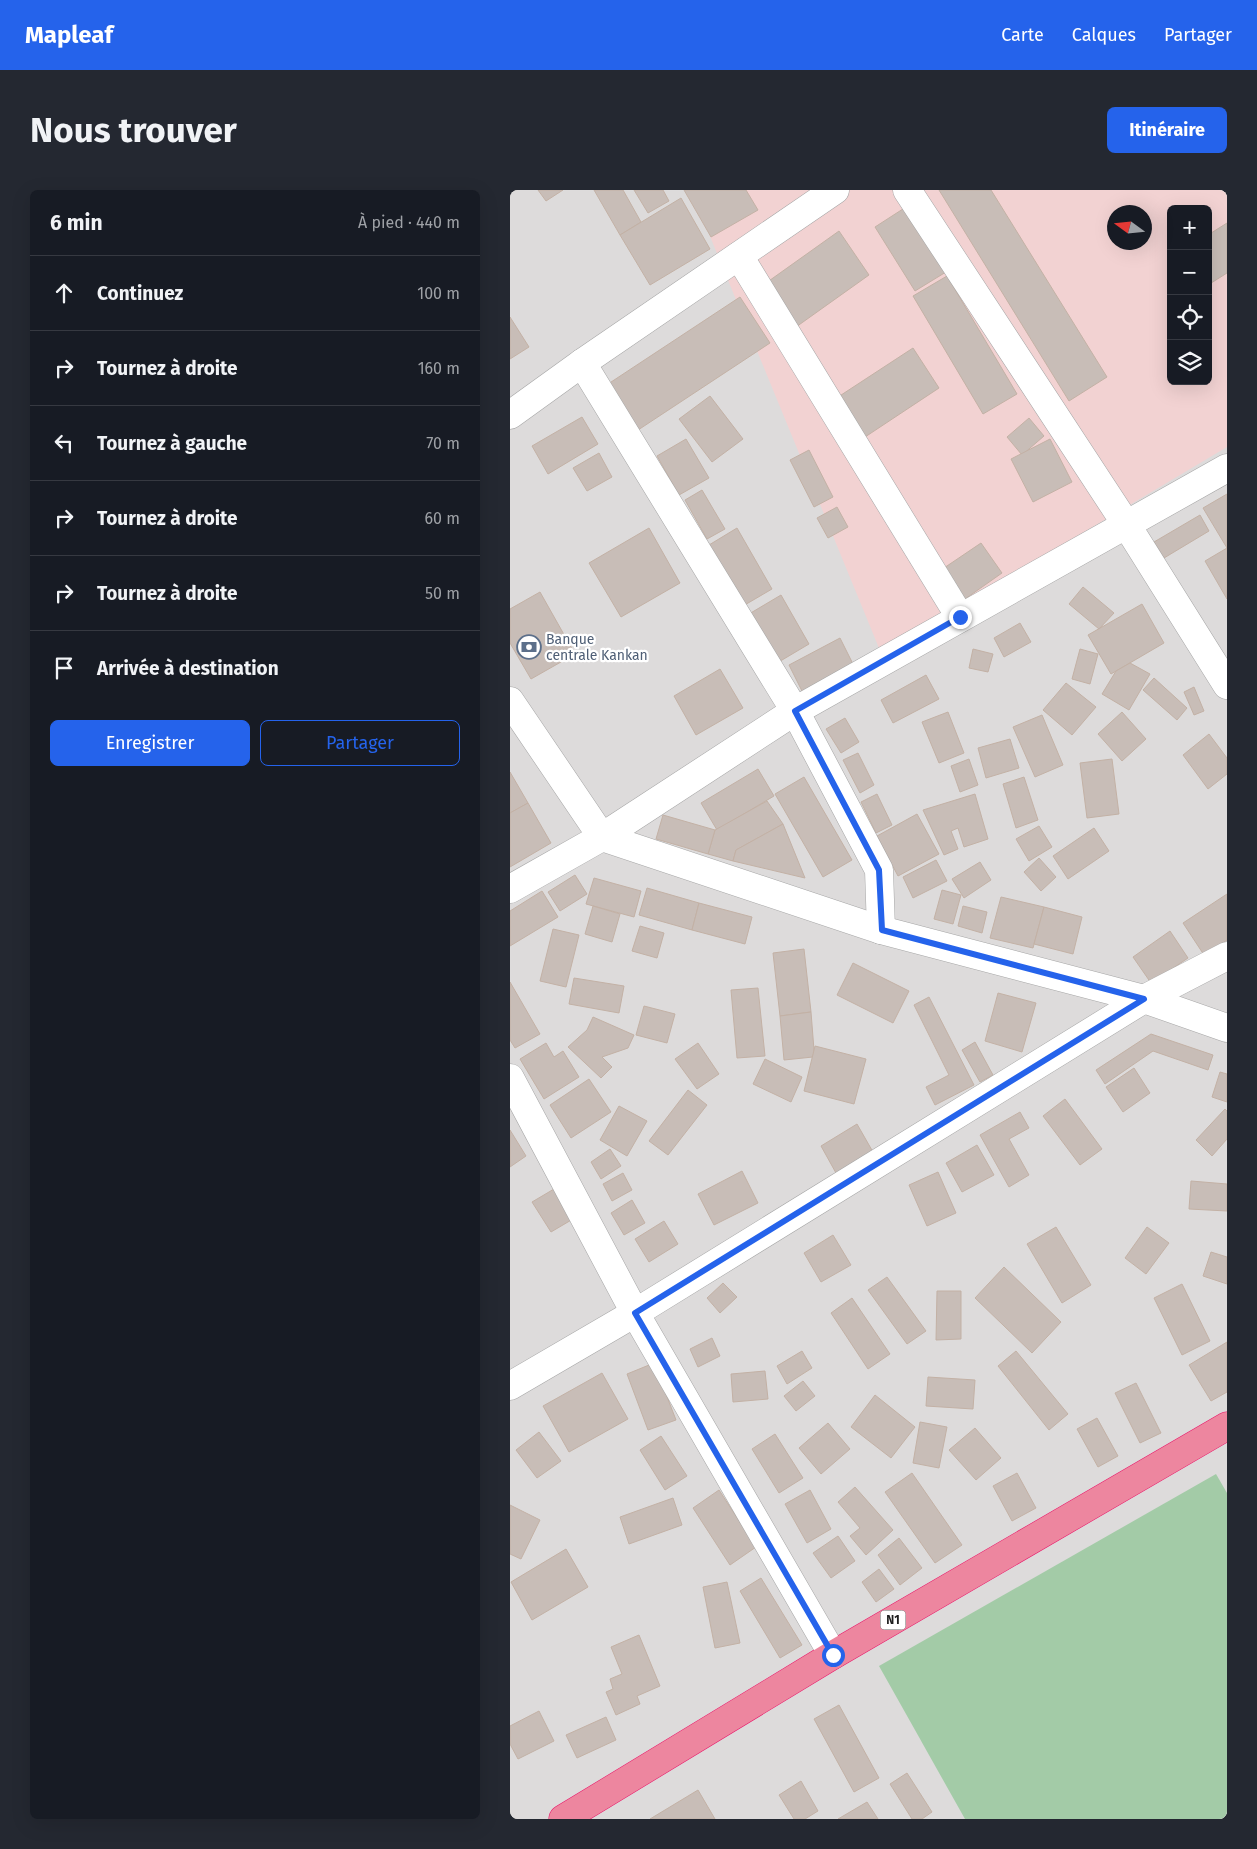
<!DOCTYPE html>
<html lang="fr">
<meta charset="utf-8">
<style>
body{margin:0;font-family:"Fira Sans",sans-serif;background:#242831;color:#f1f3f6}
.controls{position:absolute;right:15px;top:15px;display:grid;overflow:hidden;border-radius:8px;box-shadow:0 5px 20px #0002}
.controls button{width:45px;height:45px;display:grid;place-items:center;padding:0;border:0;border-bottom:1px solid #363941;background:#171b24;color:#f1f3f6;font:25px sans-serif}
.compass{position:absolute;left:597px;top:15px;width:45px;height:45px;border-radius:50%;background:#171b24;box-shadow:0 5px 20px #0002;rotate:285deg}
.stop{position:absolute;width:15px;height:15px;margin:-11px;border:4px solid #2563eb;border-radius:50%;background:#fff}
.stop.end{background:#2563eb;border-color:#fff;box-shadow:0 1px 5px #0008}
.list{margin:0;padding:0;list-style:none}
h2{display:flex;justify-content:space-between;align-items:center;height:65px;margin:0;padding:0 20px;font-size:21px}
h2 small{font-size:16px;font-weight:400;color:#9ea1a6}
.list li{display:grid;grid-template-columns:32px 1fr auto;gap:15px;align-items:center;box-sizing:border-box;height:75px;padding:0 20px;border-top:1px solid #363941}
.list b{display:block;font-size:19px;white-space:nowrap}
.list em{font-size:16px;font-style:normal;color:#9ea1a6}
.actions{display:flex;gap:10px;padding:15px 20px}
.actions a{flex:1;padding:11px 0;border:1px solid #2563eb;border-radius:8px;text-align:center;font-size:18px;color:#2563eb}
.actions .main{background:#2563eb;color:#fff}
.icon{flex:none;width:28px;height:28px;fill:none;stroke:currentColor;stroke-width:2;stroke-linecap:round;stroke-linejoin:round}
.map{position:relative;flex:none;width:717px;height:1629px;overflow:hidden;border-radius:8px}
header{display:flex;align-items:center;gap:30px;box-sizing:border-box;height:70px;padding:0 25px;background:#2563eb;color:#fff}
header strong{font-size:24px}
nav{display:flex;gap:28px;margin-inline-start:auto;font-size:18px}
.intro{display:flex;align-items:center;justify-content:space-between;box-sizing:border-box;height:120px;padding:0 30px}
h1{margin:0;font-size:35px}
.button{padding:12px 22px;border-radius:8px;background:#2563eb;color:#fff;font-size:18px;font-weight:700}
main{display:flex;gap:30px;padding:0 30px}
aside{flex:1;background:#171b24;border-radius:8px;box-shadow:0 5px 20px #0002}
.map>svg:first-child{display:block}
.residential{fill:#dddbdb;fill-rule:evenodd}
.commercial{fill:#f2d2d2;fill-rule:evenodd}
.cemetery{fill:#a3cba7}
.building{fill:#c8bdb7;stroke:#c3b1a5}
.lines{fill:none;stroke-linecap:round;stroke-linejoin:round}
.street-casing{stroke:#a6a6a6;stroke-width:29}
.highway-casing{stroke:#e8176a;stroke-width:29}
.street{stroke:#fff;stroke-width:28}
.highway{stroke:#ed869f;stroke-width:28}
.route{stroke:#2563eb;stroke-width:6}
.labels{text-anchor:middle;stroke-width:4.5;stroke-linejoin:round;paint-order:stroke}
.shield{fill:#fff;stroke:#626262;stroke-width:1}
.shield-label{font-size:12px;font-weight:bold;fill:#1f1f1f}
.service-label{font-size:14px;fill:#4e5e75;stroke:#fff;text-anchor:start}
</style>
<header>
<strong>Mapleaf</strong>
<nav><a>Carte</a><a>Calques</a><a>Partager</a></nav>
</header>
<div class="intro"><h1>Nous trouver</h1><a class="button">Itinéraire</a></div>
<main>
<aside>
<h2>6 min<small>À pied · 440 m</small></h2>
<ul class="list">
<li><svg class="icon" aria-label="ahead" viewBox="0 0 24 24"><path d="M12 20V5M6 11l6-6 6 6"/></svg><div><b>Continuez</b></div><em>100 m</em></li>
<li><svg class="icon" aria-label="right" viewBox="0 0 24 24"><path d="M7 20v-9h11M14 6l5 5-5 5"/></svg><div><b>Tournez à droite</b></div><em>160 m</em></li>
<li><svg class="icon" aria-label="left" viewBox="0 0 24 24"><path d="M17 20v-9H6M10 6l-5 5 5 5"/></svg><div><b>Tournez à gauche</b></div><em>70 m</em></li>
<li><svg class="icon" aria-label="right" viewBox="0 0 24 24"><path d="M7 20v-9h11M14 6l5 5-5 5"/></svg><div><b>Tournez à droite</b></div><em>60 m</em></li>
<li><svg class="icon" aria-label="right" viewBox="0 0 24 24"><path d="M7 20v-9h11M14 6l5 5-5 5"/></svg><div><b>Tournez à droite</b></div><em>50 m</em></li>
<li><svg class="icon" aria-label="arrive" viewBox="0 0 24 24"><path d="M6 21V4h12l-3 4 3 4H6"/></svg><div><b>Arrivée à destination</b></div></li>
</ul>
<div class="actions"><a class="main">Enregistrer</a><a>Partager</a></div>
</aside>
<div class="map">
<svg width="717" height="1629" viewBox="0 0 717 1629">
<rect width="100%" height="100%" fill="#f0ebe4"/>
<path class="residential" d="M0,0H717V1629H0ZM661,19H698V191H661ZM604,22H634V52H604Z"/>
<path class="commercial" d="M181,0H717V257L371,463ZM661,19H698V191H661ZM604,22H634V52H604Z"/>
<polygon class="cemetery" points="706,1284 717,1303 717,1629 455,1629 369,1476"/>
<g class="building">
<polygon points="28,0 53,0 36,11"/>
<polygon points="84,0 113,0 131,32 110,45"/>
<polygon points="124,0 153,0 159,11 138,23"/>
<polygon points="174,0 236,0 248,20 201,47"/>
<polygon points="429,0 481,0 597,187 559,211"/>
<polygon points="171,8 200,59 140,95 110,45"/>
<polygon points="396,17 436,82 405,101 365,37"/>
<polygon points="717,33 717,83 698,95 698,45"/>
<polygon points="329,41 359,85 286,137 256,93"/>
<polygon points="437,86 507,204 473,224 403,106"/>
<polygon points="230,107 260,153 122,244 92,198"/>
<polygon points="0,127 19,157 0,169"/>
<polygon points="403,158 429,198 352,249 325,209"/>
<polygon points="200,206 233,249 202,272 169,229"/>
<polygon points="72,227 88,254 38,284 22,256"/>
<polygon points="519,228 534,246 512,265 497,247"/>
<polygon points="176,249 199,288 169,305 147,266"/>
<polygon points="540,249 562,292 523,312 501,269"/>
<polygon points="299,260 323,307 304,317 280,270"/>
<polygon points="89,263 102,287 77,301 63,278"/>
<polygon points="192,300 215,339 197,349 175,310"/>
<polygon points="717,304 717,358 693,318"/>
<polygon points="327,317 338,337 318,348 307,328"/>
<polygon points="690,325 699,341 654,368 644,352"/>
<polygon points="139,338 170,393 111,427 79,373"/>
<polygon points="227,338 262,399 233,416 199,355"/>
<polygon points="471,353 492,383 455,409 434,378"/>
<polygon points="717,358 717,409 695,371"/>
<polygon points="573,397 604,423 589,439 559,414"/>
<polygon points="30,402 65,464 21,489 0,453 0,419"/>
<polygon points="271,405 299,454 267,473 239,424"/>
<polygon points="632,414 654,453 601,484 578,445"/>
<polygon points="510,433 521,452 494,467 484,448"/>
<polygon points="330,448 346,480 295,507 279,475"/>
<polygon points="463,459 483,464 478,482 459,478"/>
<polygon points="570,459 588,464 580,494 562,489"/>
<polygon points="620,473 640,484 619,520 592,504 606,481"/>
<polygon points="210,479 233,518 186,545 164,506"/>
<polygon points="416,485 429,509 383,533 371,510"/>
<polygon points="644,488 677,518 667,530 633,500"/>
<polygon points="556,493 586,517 562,545 533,520"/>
<polygon points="684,497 694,521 684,525 674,502"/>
<polygon points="438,522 454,563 429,573 412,532"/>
<polygon points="612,522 636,549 612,571 588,544"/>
<polygon points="532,525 553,575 525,587 503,537"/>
<polygon points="335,528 349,552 331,563 316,539"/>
<polygon points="699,544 717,568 717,584 698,599 673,565"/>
<polygon points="500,549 509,578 476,588 468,558"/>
<polygon points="348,563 364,595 350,603 333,570"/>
<polygon points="459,569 468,595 450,602 441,576"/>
<polygon points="602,569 609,624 577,628 570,573"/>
<polygon points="248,579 264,606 207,640 191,613"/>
<polygon points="0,582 18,613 0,623"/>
<polygon points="294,587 342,670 313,687 265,604"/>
<polygon points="514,587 528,630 506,638 493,594"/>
<polygon points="367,604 382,635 366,643 351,612"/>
<polygon points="465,604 478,649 454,657 448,638 441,641 448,659 434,665 413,620"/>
<polygon points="257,611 273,634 226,660 223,671 198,664 205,640"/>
<polygon points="18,613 41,653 0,677 0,623"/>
<polygon points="407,624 429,664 388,686 367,646"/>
<polygon points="153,625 205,640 198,664 146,649"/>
<polygon points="273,634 295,688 223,671 226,660"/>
<polygon points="529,636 542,657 519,671 506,649"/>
<polygon points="584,638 599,661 558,689 543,666"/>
<polygon points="529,668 546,687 531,701 514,682"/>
<polygon points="426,670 437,691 403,708 393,687"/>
<polygon points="470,672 481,690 454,708 442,689"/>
<polygon points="65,685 77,704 50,721 38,702"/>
<polygon points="84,688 131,701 124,727 76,714"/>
<polygon points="137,698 189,713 182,740 129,725"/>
<polygon points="432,700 451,705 443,734 424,729"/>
<polygon points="32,701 48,727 0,756 0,721"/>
<polygon points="717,704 717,750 694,765 673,733"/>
<polygon points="491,707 534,717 523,758 480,748"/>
<polygon points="189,713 242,727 235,754 182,740"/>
<polygon points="83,716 110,724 102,752 75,744"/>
<polygon points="453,716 477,722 472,743 448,736"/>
<polygon points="534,717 572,727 563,764 524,754"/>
<polygon points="130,736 154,743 147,768 122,761"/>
<polygon points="43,739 69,745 56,797 30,791"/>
<polygon points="660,741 678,768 641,793 623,767"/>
<polygon points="294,759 301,822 270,826 263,763"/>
<polygon points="343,773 399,801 383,833 327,805"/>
<polygon points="64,788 114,796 109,823 59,814"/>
<polygon points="0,792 30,844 5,858 0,850"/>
<polygon points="248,798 255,866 227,868 221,800"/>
<polygon points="488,803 526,813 512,862 475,851"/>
<polygon points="419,807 464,895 425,915 416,897 439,885 404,815"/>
<polygon points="134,816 165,824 157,853 126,845"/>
<polygon points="301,822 304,860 303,867 274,870 270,826"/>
<polygon points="83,827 124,845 118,858 92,867 102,877 91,888 58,857 77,840"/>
<polygon points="641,844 703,865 698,880 643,861 595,894 586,880"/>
<polygon points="465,852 483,885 470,892 452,860"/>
<polygon points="36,853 44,867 53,861 69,887 34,909 10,869"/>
<polygon points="188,853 209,884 187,899 165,869"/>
<polygon points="305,856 356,869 344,914 294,901"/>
<polygon points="255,869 292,887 281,912 243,894"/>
<polygon points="624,878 640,903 613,922 596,897"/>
<polygon points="710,882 717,884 717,912 702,907"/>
<polygon points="79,889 101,922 61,948 40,915"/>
<polygon points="178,900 197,915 158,965 139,951"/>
<polygon points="555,909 592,959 570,975 533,926"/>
<polygon points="109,916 137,931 117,966 90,950"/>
<polygon points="715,919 717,921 717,949 702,966 686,950"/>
<polygon points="510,922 519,938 499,949 519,985 499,997 470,945"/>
<polygon points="347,934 363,962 326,983 311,956"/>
<polygon points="0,940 16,966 0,977"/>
<polygon points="467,955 484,985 452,1002 436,973"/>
<polygon points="100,959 111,976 91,989 81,972"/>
<polygon points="232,981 248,1013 204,1035 188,1004"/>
<polygon points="428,982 446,1023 417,1036 399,995"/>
<polygon points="113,983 122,1000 102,1011 93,994"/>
<polygon points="681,991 717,994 717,1021 679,1019"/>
<polygon points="44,999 63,1029 41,1042 22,1012"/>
<polygon points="122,1010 135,1033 114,1045 101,1023"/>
<polygon points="154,1031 168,1054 139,1072 125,1049"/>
<polygon points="546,1037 581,1095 552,1113 517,1054"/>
<polygon points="637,1037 659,1053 636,1084 615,1068"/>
<polygon points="323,1045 341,1075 311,1092 294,1063"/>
<polygon points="701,1062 717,1067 717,1094 693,1086"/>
<polygon points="494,1077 551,1132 522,1163 465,1108"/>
<polygon points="377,1087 416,1141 397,1154 358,1100"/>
<polygon points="213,1093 227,1107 210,1123 197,1108"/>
<polygon points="672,1094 700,1151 672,1165 644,1108"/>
<polygon points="427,1101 451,1101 451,1149 426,1150"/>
<polygon points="342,1108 380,1164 358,1179 321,1123"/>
<polygon points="202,1148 210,1166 188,1177 180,1159"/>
<polygon points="717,1152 717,1202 701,1211 679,1175"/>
<polygon points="292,1161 302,1178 277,1194 267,1176"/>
<polygon points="506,1161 558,1224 539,1240 488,1176"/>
<polygon points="144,1173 166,1230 138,1240 117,1184"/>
<polygon points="255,1181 258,1209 223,1212 221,1184"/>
<polygon points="92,1183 118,1229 59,1262 33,1216"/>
<polygon points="418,1187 465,1190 463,1219 416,1216"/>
<polygon points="293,1191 305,1206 286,1221 274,1206"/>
<polygon points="626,1193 651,1243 630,1253 605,1203"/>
<polygon points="365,1205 405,1237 381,1268 341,1237"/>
<polygon points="587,1228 608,1266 588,1277 567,1239"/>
<polygon points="410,1232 437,1237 429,1278 403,1273"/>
<polygon points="318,1233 340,1259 311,1284 289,1258"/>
<polygon points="465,1238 491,1268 466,1290 439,1260"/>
<polygon points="29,1242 51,1271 27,1288 6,1260"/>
<polygon points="265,1244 293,1288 269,1303 242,1259"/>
<polygon points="151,1246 177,1286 155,1300 130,1260"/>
<polygon points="402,1283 452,1355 425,1373 375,1302"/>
<polygon points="507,1283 526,1318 502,1331 483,1296"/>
<polygon points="345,1297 383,1340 356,1365 340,1346 350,1338 328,1312"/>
<polygon points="209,1300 246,1357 220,1375 183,1318"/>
<polygon points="300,1300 321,1339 297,1353 275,1314"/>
<polygon points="163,1308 172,1335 119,1354 110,1327"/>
<polygon points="0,1315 30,1330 11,1369 0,1364"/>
<polygon points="328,1346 345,1371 321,1388 303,1363"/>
<polygon points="389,1348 412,1378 390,1395 368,1365"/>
<polygon points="56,1359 78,1397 22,1430 1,1392"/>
<polygon points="369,1379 384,1399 366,1412 352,1392"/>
<polygon points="251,1388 292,1455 270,1468 230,1401"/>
<polygon points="217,1392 230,1453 205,1458 193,1397"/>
<polygon points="129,1445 150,1496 127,1506 130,1514 106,1525 96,1502 103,1499 100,1489 112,1484 101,1457"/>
<polygon points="329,1515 369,1588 344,1602 304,1529"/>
<polygon points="29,1521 44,1551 8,1569 0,1554 0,1536"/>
<polygon points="96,1527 106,1550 67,1568 56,1545"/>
<polygon points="397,1583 422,1622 412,1629 402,1629 380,1594"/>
<polygon points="291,1591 308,1621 295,1629 284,1629 269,1605"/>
<polygon points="188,1600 205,1629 140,1629"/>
<polygon points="357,1612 368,1629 328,1629"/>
</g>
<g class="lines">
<g class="street-casing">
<g id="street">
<polyline points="397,0 616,334 717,495"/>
<polyline points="229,66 450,427"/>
<polyline points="72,173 285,521 369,680 371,740"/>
<polyline points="0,225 72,173 325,0"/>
<polyline points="0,511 92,647 371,740 634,809 717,838"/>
<polyline points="0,699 92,647 285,521 717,278"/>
<polyline points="0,888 125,1123 323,1465"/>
<polyline points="0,1196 125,1123 634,809 717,766"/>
</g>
</g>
<g class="highway-casing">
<polyline id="highway" points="53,1629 323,1465 717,1236"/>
</g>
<use href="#street" class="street"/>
<use href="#highway" class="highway"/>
</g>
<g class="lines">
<polyline class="route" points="323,1465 125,1123 634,809 372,740 369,680 285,521 450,427"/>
</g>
<defs>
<g id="bank-ring" transform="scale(1.25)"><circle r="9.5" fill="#fff" stroke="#5c6f8a" stroke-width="1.5"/><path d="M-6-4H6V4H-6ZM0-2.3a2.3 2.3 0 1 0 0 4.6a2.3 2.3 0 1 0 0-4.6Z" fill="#5c6f8a"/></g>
</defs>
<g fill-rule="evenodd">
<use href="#bank-ring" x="19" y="457"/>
</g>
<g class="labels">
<rect class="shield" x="370.5" y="1420.5" width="25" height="19" rx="4"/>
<g class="shield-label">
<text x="383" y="1434">N1</text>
</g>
<g class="service-label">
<text x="36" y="454">Banque<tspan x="36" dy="16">centrale Kankan</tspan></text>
</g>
</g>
</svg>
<div class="controls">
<button>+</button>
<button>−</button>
<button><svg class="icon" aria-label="locate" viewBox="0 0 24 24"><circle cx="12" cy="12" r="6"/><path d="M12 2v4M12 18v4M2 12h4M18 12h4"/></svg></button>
<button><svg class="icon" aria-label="layers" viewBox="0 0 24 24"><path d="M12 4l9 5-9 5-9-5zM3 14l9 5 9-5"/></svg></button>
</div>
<svg class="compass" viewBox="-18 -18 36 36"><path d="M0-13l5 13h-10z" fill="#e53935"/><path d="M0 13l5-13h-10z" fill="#9ea1a6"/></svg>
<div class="stop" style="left:323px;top:1465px"></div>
<div class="stop end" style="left:450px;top:427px"></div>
</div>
</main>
